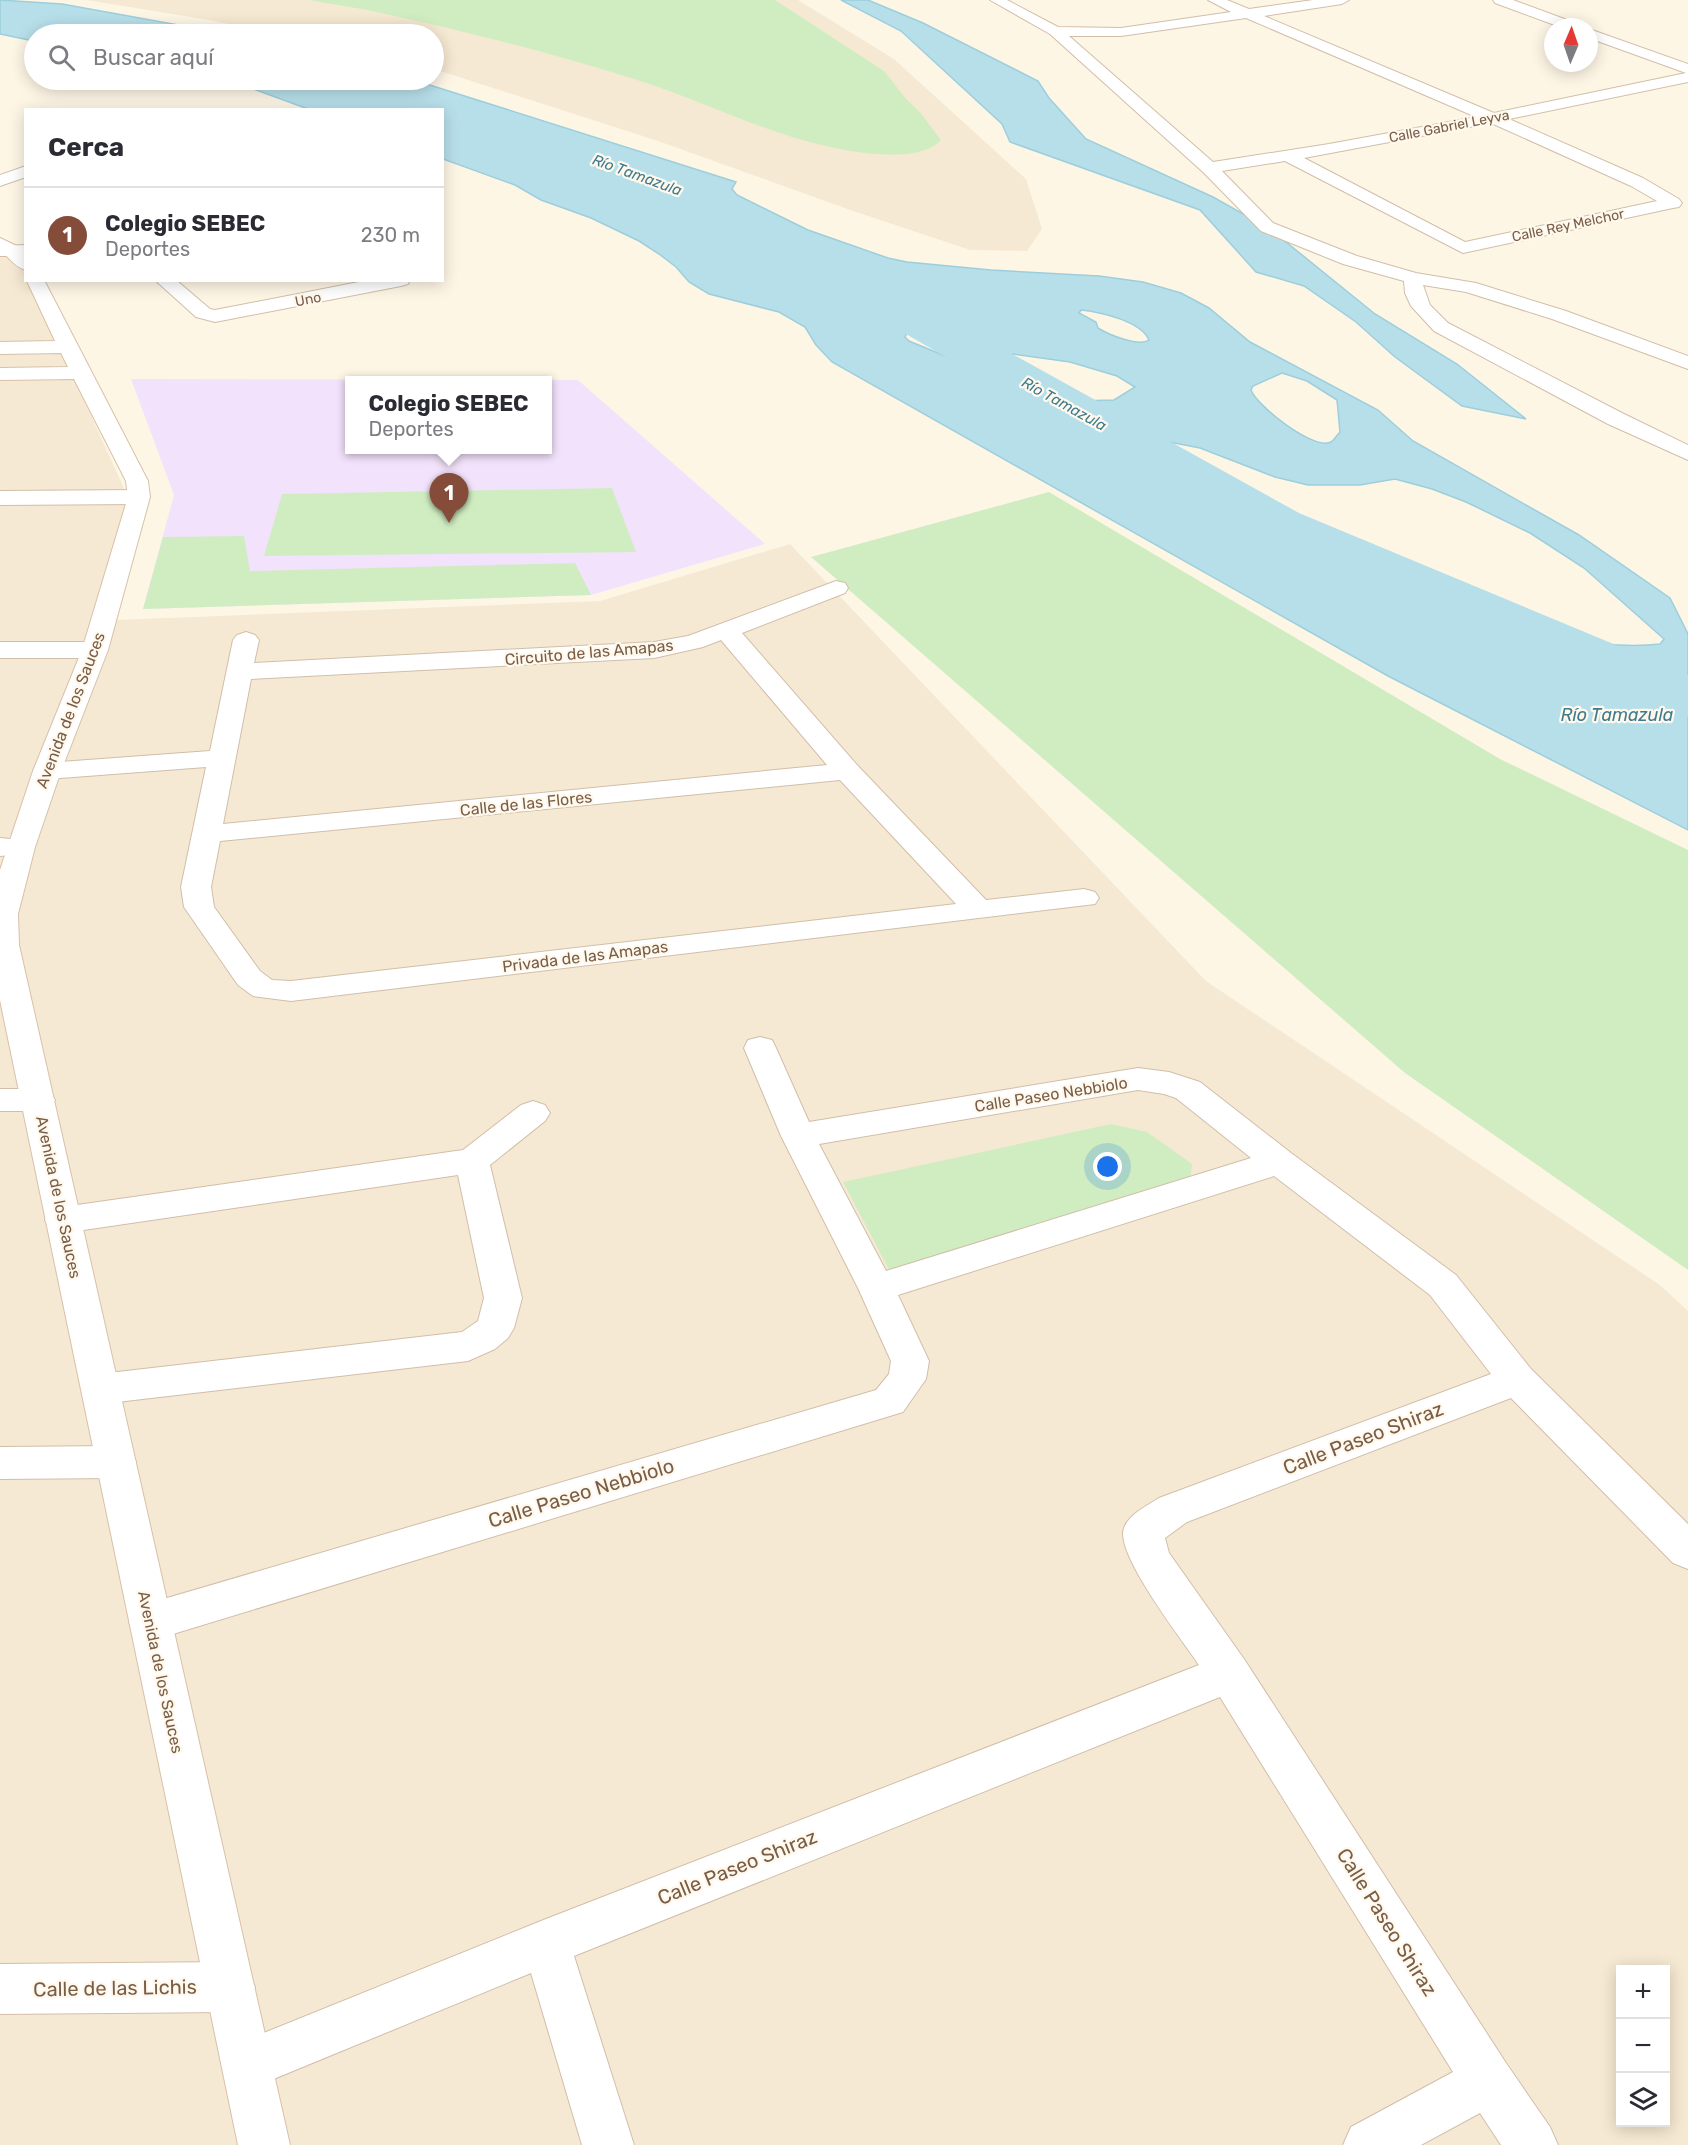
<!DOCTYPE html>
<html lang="es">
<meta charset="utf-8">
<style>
body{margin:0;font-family:Rubik,sans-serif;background:#f2f2f3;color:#2b2b33}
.controls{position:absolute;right:18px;bottom:18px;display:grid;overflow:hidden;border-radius:0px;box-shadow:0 3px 15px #0003}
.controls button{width:54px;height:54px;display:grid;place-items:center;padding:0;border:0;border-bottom:2px solid #e1e1e2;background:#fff;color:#2b2b33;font:30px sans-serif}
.compass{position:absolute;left:1544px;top:18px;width:54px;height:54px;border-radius:50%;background:#fff;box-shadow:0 3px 15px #0003;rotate:2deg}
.you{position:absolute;left:1108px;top:1167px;width:21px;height:21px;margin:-15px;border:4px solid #fff;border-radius:50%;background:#1a73e8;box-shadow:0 0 0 9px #1a73e833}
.badge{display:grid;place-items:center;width:39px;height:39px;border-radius:50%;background:#854d39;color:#fff;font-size:20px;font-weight:700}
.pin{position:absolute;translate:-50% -50px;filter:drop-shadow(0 2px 3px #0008)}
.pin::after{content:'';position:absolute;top:32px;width:21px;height:18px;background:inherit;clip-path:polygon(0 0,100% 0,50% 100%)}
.popup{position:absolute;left:345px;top:376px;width:207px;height:78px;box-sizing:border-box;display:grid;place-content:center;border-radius:0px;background:#fff;filter:drop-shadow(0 2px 4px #0005);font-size:20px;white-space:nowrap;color:#7c7c81}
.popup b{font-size:22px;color:#2b2b33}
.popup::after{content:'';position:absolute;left:50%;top:100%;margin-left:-12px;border:12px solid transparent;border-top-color:#fff}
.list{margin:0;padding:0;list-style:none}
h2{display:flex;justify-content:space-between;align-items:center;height:78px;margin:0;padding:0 24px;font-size:26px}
h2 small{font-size:20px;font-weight:400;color:#7c7c81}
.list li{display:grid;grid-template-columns:39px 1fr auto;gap:18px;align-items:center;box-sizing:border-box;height:96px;padding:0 24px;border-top:2px solid #e1e1e2}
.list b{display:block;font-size:22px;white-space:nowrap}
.list p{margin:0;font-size:20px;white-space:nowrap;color:#7c7c81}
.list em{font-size:20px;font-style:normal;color:#7c7c81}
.icon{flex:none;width:33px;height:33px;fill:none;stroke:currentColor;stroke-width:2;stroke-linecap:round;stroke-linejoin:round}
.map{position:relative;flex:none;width:1688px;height:2145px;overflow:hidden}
.search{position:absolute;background:#fff;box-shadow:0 3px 15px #0003;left:24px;top:24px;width:420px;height:66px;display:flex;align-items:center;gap:15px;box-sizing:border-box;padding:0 21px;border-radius:33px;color:#7c7c81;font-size:22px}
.panel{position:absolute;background:#fff;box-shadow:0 3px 15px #0003;left:24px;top:108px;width:420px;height:174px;border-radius:0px}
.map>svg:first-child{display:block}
.residential{fill:#f6e9d3;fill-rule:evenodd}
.education{fill:#f3e2fb;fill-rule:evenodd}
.green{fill:#d0edc2}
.water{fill:#b7dfea;stroke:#9dcedc;stroke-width:1.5;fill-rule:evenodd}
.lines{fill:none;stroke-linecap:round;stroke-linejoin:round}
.river{fill:#b7dfea;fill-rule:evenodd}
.street-casing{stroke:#d1bea9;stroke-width:2}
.secondary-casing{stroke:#d7c1a9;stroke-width:2}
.street{fill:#fff;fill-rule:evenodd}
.secondary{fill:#fff;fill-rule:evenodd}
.labels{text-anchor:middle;stroke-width:4.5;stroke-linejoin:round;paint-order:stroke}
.far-street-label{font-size:14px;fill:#7a5d47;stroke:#fff9ed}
.far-water-label{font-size:15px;font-style:italic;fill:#3f7b8f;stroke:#fff9ed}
.street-label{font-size:16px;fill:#7a5d47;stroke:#fff9ed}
.water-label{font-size:18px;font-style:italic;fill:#3f7b8f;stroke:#fff9ed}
.near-street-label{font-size:20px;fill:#7a5d47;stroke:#fff9ed}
</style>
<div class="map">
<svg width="1688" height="2145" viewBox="0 0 1688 2145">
<rect width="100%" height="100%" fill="#fef6e5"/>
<g class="residential">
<polygon points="86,0 798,0 894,59 1026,179 1042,229 1027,251 970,250 853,211 658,141 434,69 434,34 274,34 209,20"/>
<path d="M0,244L20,258L25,271L26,280L30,281L128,497L90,621L600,601L790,544L1206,981L1660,1285L1688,1311V2145H0ZM1620,1970H1666V2122H1620Z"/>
</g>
<path class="education" d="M131,379L578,380L765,544L591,595L143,609L174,495ZM350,380H548V450H350Z"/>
<g class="green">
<path d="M310,0H775L884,71L907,100L919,111L941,140C923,162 864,154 840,149C772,137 704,101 637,80C552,53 464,31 377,12C355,7 332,5 310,0Z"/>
<polygon points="612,488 636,552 264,556 282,494"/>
<polygon points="1049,492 1500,759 1688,850 1688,1270 1405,1073 811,557"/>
<polygon points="244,536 250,571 575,563 591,595 143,609 163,537"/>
<polygon points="1111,1124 1147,1132 1192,1164 1190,1180 896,1283 843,1182"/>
</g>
<g class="water">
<polygon points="0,0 62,4 228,34 34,34 34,41 0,34"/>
<polygon points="841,0 868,0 923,23 1038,81 1049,98 1086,139 1213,197 1270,229 1375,314 1457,364 1526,419 1462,406 1395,357 1356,322 1304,286 1256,272 1200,210 1010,142 1002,124 901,31"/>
<path d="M214,80H414L736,182L732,189L737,195L808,230L888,258L907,262L991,270L1099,276L1143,282L1181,293L1209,308L1250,342L1378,410L1413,441L1579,535L1670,598L1688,634V830L1388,676L832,362L816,345L805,327L779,312L709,294L689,282L676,267L659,254L639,241L591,218L541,200L515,185L443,159L442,110L308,109L245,86ZM1081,310C1100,312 1141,321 1149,340C1139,347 1109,335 1098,328L1096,322L1079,313ZM907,333L973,347L992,357L1013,354L1070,362L1117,376L1135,387L1114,400L1040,402L955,360L909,341L905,337ZM1282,373L1307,381L1337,400L1340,432C1337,435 1334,440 1331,442C1314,451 1257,406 1251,390L1253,386ZM1164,441L1200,448L1275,477L1308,485H1360L1395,479L1432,489L1466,502L1530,533L1584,568L1664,639L1660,644C1618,649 1572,640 1531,633C1513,630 1494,628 1477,622L1335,556L1297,535L1276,527L1247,506L1187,471L1168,457L1159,445Z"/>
</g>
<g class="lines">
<polygon class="river" points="861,275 877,279 1299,513 1688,675 1688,717 1666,711 1259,537 845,299 838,289 845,279"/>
<g class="street-casing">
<g id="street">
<path d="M990,0H1007L1058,27L1121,28L1231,12L1208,0H1227L1249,9L1313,0H1349L1342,4L1264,16L1494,113L1686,73L1589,38V29L1688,64V82L1509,119L1643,178L1679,199L1682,203L1679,207L1673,208L1463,253L1285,161L1222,171L1273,223L1357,256L1416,273L1476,283L1566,311L1688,356V369L1552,319L1466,292L1423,285L1430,305L1448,323L1624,414L1688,445V460L1608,424L1434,331L1411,306L1405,293L1404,281L1343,264L1261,231L1203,172L1050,34ZM1246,18L1476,117L1329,144L1213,162L1069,36H1121ZM1491,123L1631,186L1657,201L1465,242L1304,158Z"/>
<polygon points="1493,0 1513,0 1578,24 1580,27 1560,27 1495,3"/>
<polygon points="26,166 26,177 0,186 0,175"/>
<polygon points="26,245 26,256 0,256 0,246"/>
<polygon points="155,280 176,280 210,309 215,310 369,280 410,280 408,284 401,286 215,322 196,317"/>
<polygon points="139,490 147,492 150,497 147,502 139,504 0,505 0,491"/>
<path d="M836,581L845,583L848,588L845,593L742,633L857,765L986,900L1084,889L1095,892L1099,898L1095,904L291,1001L253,996L238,985L184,907L181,887L206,767L47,779L37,777L33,771L37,765L47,763L210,751L233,640L237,635L246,632L255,635L259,640L254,663L654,642L688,636ZM721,640L827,765L223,824L251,679L654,658L703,647ZM840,780L956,904L291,981L272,980L260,971L214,907L211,887L220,841Z"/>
<polygon points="0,642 95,642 104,645 108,650 104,655 95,658 0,658"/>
<polygon points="0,838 31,841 35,847 31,853 0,856"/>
<path d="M760,1037L772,1040L776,1048L809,1122L1138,1068L1169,1072L1200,1082L1291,1153L1456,1275L1531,1369L1688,1524V1569L1673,1563L1511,1398L1187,1522L1165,1538L1169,1553L1244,1659L1506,2063L1550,2127L1558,2145H1501L1480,2113L1421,2145H1343L1351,2127L1453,2072L1220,1697L574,1956L634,2145H582L531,1973L247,2090L229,2083L222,2065L229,2047L546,1919L1199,1665C1183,1641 1114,1553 1124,1528C1129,1514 1147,1506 1159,1498L1491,1374L1430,1295L1274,1176L898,1295L929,1361L926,1379L903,1412L150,1641L135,1635L129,1622L135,1609L150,1603L876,1390L889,1374L891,1361L858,1288L781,1136L744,1048L748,1040ZM1138,1090L1164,1094L1176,1098L1251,1158L886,1271L819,1144Z"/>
<polygon points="0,1089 38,1089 50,1092 55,1100 50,1108 38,1111 0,1111"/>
<polygon points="533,1101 545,1105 550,1113 545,1121 490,1165 522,1298 514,1328 508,1338 495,1349 468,1361 100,1404 86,1400 81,1389 86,1378 100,1374 462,1332 478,1321 484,1298 458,1175 63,1233 50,1229 45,1220 50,1211 63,1207 463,1150 521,1105"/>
<polygon points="116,1446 130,1451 136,1462 130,1473 116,1478 0,1479 0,1447"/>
<polygon points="230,1962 247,1970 255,1987 247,2004 230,2012 0,2014 0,1964"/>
</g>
</g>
<g class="secondary-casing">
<g id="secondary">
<path d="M0,238L21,248L26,253V270C15,268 9,256 0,251Z"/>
<polygon points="26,279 44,280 148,481 150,497 108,650 61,771 35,847 18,914 19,945 290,2145 238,2145 0,1000 0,870 33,771 82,650 128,497 126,481 74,379 0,380 0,368 68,367 61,353 0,354 0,342 55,341"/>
</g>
</g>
<use href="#street" class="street"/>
<use href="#secondary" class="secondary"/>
</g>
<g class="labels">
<g class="far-street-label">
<text transform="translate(1449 126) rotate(-11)" y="5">Calle Gabriel Leyva</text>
<text transform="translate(1568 225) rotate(-12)" y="5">Calle Rey Melchor</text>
<text transform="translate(308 299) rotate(-11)" y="5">Uno</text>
</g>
<g class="far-water-label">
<text transform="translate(637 175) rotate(20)" y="5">Río Tamazula</text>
<text transform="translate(1064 404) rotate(29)" y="5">Río Tamazula</text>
</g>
<g class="street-label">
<text transform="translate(589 652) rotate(-5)" y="6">Circuito de las Amapas</text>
<text transform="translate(70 710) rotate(-69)" y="6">Avenida de los Sauces</text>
<text transform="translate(526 803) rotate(-6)" y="6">Calle de las Flores</text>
<text transform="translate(585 956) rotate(-7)" y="6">Privada de las Amapas</text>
<text transform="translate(1051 1094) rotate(-9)" y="6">Calle Paseo Nebbiolo</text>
<text transform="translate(59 1197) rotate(78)" y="6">Avenida de los Sauces</text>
<text transform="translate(161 1672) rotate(78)" y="6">Avenida de los Sauces</text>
</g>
<g class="water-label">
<text x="1617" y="721">Río Tamazula</text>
</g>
<g class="near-street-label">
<text transform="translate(1363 1438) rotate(-21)" y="7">Calle Paseo Shiraz</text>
<text transform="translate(581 1493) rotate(-17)" y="7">Calle Paseo Nebbiolo</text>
<text transform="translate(737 1867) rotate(-22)" y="7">Calle Paseo Shiraz</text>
<text transform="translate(1387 1922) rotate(58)" y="7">Calle Paseo Shiraz</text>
<text transform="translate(115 1988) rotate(-1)" y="7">Calle de las Lichis</text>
</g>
</g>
</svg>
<div class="controls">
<button>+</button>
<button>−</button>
<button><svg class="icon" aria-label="layers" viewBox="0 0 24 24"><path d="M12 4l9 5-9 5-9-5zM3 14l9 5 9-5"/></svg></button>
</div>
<svg class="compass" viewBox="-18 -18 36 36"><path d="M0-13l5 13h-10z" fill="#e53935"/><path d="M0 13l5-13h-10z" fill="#7c7c81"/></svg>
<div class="you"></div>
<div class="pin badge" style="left:449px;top:523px">1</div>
<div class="popup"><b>Colegio SEBEC</b>Deportes</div>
<div class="search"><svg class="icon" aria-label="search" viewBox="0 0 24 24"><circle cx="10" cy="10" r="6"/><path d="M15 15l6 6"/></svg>Buscar aquí</div>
<section class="panel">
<h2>Cerca<small></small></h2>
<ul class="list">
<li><span class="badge">1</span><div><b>Colegio SEBEC</b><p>Deportes</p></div><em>230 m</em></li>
</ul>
</section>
</div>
